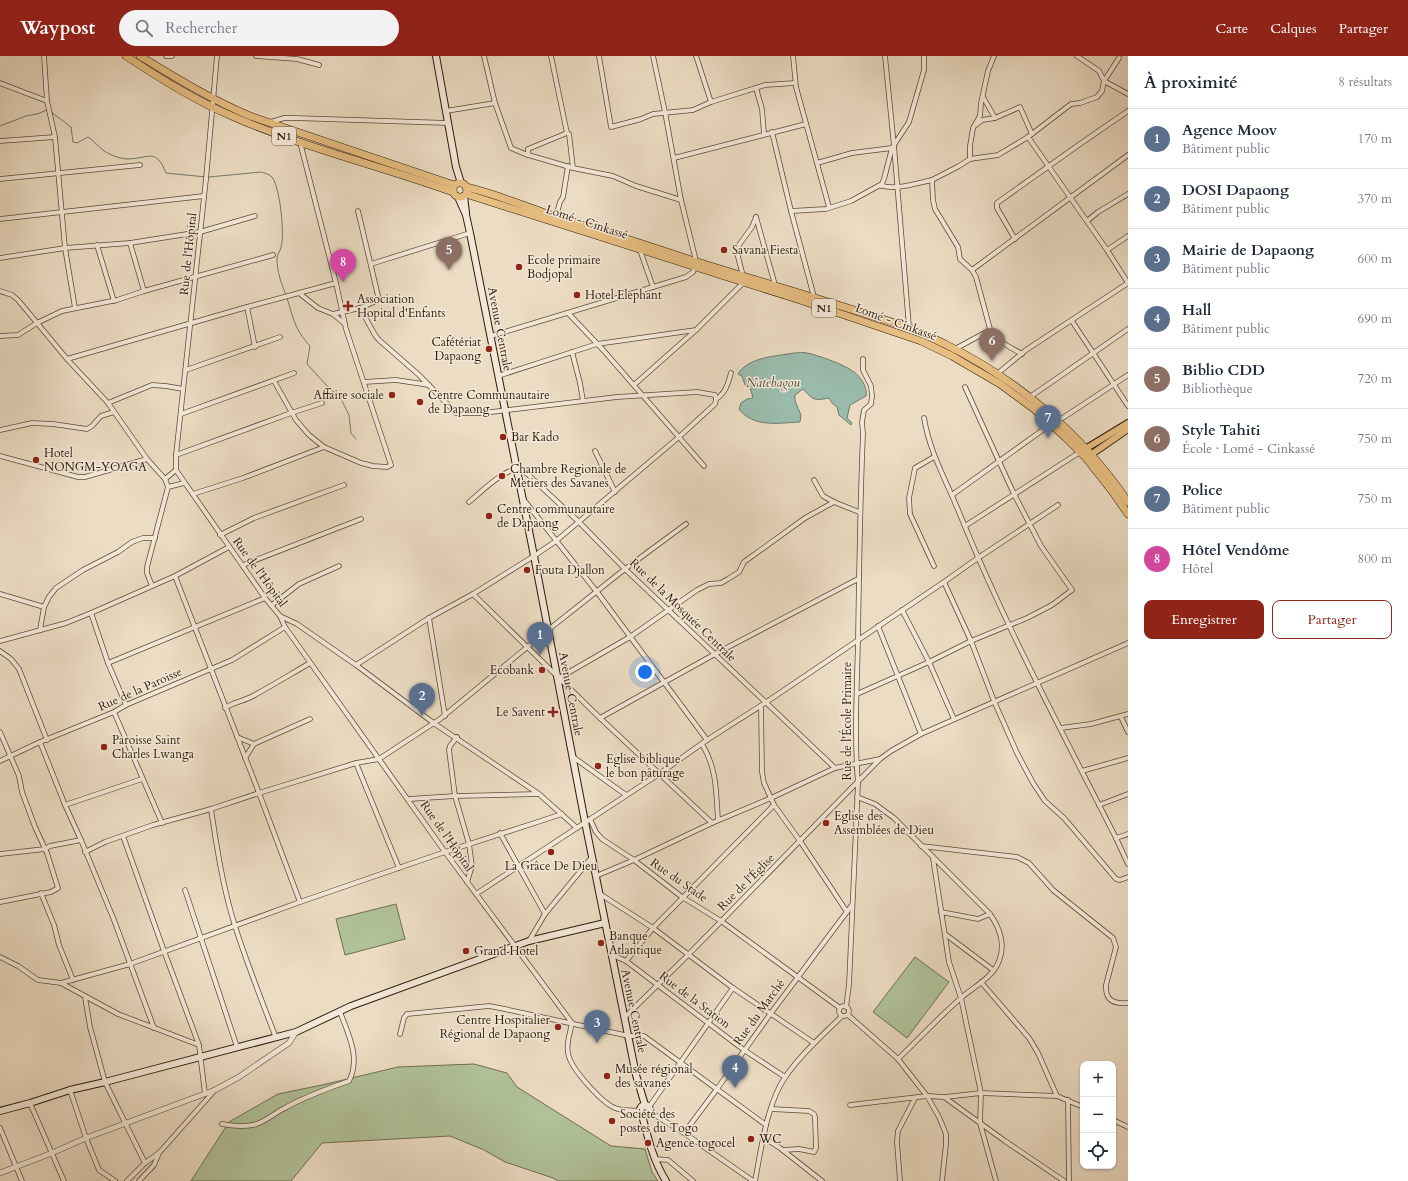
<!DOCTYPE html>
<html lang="fr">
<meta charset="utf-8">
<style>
body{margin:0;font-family:Cardo,serif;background:#f2f2f3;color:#1f2937}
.controls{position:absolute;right:12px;bottom:12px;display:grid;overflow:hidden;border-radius:8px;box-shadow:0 1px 3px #0004}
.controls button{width:36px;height:36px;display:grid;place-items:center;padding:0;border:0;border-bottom:1px solid #e0e1e3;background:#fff;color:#1f2937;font:20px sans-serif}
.you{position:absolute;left:645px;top:616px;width:14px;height:14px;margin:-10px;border:3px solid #fff;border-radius:50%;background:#1a73e8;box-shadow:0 0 0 6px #1a73e833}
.badge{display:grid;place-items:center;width:26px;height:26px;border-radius:50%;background:#8f2418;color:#fff;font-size:13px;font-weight:700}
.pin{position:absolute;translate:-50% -33px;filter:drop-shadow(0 1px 2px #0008)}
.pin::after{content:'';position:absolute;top:21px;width:14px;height:12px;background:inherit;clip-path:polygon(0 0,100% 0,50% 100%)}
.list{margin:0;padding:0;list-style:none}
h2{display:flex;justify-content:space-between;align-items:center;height:52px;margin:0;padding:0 16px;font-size:17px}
h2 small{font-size:13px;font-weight:400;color:#747a83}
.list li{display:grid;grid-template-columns:26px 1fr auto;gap:12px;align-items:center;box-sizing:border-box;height:60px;padding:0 16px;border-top:1px solid #e0e1e3}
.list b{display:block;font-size:15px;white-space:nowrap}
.list p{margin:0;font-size:13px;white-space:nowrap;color:#747a83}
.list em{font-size:13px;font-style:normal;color:#747a83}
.actions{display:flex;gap:8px;padding:12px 16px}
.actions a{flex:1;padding:9px 0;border:1px solid #8f2418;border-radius:8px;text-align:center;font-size:14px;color:#8f2418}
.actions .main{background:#8f2418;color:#fff}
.icon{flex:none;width:22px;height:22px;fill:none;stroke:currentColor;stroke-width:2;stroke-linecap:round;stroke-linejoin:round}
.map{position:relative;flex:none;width:1128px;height:1125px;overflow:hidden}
header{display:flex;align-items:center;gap:24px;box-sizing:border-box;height:56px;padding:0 20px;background:#8f2418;color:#fff}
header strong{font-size:19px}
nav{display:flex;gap:22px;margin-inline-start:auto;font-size:14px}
.search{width:280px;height:36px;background:#f2f2f3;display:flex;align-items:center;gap:10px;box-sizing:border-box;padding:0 14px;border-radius:22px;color:#747a83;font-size:15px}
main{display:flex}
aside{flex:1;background:#fff}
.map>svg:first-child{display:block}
.green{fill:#b1c299;stroke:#6e6e50}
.water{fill:#9abcad;stroke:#6e7b6b}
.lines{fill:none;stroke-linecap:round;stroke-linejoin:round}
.stream{stroke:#6e7b6b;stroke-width:1}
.minor-casing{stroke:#5c4a37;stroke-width:5.5}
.tertiary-casing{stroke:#5c4a37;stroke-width:6}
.secondary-casing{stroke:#2c1a08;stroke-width:8}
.primary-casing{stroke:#2c1a08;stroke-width:8}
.trunk-casing{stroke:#2c1a08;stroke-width:8}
.minor{stroke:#f3e8d8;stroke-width:4}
.tertiary{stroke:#f3e8d8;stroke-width:5}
.secondary{stroke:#f3e8d8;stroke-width:6}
.primary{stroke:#e6be82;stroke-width:6}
.trunk{stroke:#e6be82;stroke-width:7}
.poi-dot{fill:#8f2418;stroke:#f3e8d8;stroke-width:1.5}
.labels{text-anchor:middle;stroke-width:3;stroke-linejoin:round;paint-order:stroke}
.shield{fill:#f3e8d8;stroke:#685846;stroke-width:1}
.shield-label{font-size:11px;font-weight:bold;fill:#2c1a08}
.street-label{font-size:12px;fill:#2c1a08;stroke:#f3e8d8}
.poi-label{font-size:12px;fill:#2c1a08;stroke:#f3e8d8;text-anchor:start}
.water-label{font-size:13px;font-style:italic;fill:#4d4b3a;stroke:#f3e8d8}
</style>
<header>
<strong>Waypost</strong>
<div class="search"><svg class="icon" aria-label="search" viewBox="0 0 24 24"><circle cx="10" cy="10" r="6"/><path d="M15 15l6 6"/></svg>Rechercher</div>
<nav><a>Carte</a><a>Calques</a><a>Partager</a></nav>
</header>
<main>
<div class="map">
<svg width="1128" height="1125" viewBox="0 0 1128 1125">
<rect width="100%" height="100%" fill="#ecdcc3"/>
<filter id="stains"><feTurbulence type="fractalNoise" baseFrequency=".005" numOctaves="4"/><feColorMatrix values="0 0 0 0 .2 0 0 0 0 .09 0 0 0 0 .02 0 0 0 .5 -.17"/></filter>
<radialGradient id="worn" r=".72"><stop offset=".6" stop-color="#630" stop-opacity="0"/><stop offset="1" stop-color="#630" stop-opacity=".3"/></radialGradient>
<g class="green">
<polygon points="396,848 405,883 345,899 336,863"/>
<polygon points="915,901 949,926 907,982 873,956"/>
<polygon points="474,1008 507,1017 517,1031 611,1090 645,1093 652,1116 658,1125 558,1125 553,1122 505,1106 484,1094 450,1080 322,1087 291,1125 191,1125 229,1066 278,1038 322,1029 398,1011"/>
</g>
<path class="water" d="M794,297C798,297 803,296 807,297C818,299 842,308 851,314C859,318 868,331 866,340L850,349L847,362L852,367L851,369L839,359L837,351L832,347L829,342C814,345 813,344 803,333L795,339V345L801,359L800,366C778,367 754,372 739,353L741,347L747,343L753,342L750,331L745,329L742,320L738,318C748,301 777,300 794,297Z"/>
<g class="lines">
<g class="stream">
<path d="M51,56L71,71L73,86L77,87L88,81C96,86 101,95 110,98C115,101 123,103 128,103C150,102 156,92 166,117L206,121"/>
<polyline points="0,70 26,60 37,58 47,54"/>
<path d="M209,121L261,116C264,117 269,118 272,121C280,131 285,179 281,191C280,196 277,198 277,203C277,215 281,227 286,239"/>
<path d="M287,242C294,264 294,272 310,290L307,308L328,331L340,341L349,359L351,377L356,383"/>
</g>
<g class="minor-casing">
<g id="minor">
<polyline points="44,0 47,45 55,81 65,192 75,252"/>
<polyline points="166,0 172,0"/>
<polyline points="217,0 206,123 176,399 176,414 265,542 280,560 285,571 445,796 572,967"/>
<polyline points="256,0 297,3 319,9"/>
<polyline points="484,0 495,47 511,92 525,98 573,112 613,120 636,130 681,144"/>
<polyline points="551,0 567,77 569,78 573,112"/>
<polyline points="599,0 611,71 641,63 653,58 693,54 711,46 765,29 795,27"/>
<polyline points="653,0 665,56 681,144 696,205"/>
<polyline points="696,0 711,46"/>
<polyline points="793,0 796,31 829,151"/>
<polyline points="885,0 894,90 909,271"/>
<polyline points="1077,0 1099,15 1104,25 1128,38"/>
<polyline points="0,27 47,45"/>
<polyline points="756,32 762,53 764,78"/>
<polyline points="983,41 995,62"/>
<polyline points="446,55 495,47"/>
<polyline points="271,66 284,62 294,62 448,67"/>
<polyline points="976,69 982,64 995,62 1020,51 1032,78"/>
<polyline points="772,76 791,155 814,241"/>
<polyline points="1028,81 1107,194 1128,227"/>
<polyline points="0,85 55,81"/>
<polyline points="528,99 528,93 567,77"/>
<polyline points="674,102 806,68"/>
<polyline points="970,103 998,99 1028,81 1071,48 1080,47 1097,41 1102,35 1104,25 1119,2"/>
<polyline points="817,107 852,97 892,92"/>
<polyline points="0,123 140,109"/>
<polyline points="881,130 884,123 892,92 909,66 924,14 924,0"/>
<path d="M791,155L826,153L851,145L880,129C894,135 917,127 932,124"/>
<polyline points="556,160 560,146 563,141 568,110"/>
<polyline points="756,161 775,229"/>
<polyline points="0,163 204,140"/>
<polyline points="1087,165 1098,156 1128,138"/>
<polyline points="1015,183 997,152 997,147 1080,88 1128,55"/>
<polyline points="130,187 144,235"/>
<polyline points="97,189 114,245"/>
<polyline points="640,194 653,231"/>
<polyline points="1107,194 1128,180"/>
<polyline points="0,202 65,192 130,187 200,176 255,160"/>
<polyline points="371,208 470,177"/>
<polyline points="972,214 1128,99"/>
<polyline points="743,220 736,193 752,171 756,161"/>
<polyline points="0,235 12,239 18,244 67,303 108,347 147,403 165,423 168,431 147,511 147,517 152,530"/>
<polyline points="299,237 318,252 333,258 360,252 379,244 358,155"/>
<polyline points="247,251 255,291"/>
<polyline points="568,257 604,295 704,410"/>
<polyline points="333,258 345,268"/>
<polyline points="1072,265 1128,350"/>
<path d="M990,274C998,286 1010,291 1022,298"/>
<polyline points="0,280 18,279 37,267 62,255 117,244 144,235 273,199"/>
<polyline points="491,280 686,221 693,216 695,211"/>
<polyline points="955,293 990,274 990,273 976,221 972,214 960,203 958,191 935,153 933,144 932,124 959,110 970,103 970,90 973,72 980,60 981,47 988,15 994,0"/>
<polyline points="572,296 580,327 583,345"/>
<polyline points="67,303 247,251 336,227"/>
<polyline points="186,314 280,281"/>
<polyline points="997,318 1026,294 1128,227"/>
<polyline points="498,320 597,288 696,274"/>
<polyline points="274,325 296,364 309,379 324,391 361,407 373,410 387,411 391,409 346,273 336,227 300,86"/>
<polyline points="364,326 396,324 429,329"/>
<polyline points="634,329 696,274 743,227"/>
<polyline points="1030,341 1128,273"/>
<path d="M716,343C726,337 728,327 731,317"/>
<polyline points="108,347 152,329 166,330 183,333"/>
<polyline points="181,358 294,317"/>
<path d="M924,362C930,398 948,428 961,461C1006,571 1062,676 1116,782L1128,808"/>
<polyline points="1058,365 1128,319"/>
<polyline points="0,374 32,367 53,368 87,373 92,370 101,360 114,356"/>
<polyline points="595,395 615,436"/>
<polyline points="176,399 291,357 322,347"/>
<polyline points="0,400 78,421 85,421 147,403"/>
<polyline points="165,423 176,414"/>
<polyline points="814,424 823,440 834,446 859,456"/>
<polyline points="168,431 184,427"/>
<polyline points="193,438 243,422 324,391"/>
<polyline points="952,439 1051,368"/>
<polyline points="524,444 597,536 707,684"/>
<path d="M469,446C481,436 505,412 521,412L579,466L625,513L835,712"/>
<polyline points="965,470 1080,396"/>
<polyline points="220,479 254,462 344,429"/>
<polyline points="243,509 361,463"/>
<polyline points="934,510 910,458 909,442 915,412 934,401"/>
<polyline points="175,520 259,737 300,846"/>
<polyline points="944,526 971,585 994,645 1017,697 1033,727 1045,745 1064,762 1116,823 1120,824 1128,821"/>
<polyline points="0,538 44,551"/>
<polyline points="473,538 600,662 712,767"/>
<polyline points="272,549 299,528 339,510"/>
<polyline points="902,554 929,606 954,663"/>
<polyline points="91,557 108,607 126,649"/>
<polyline points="280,560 297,568 356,609 435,668 539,738 577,772"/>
<polyline points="429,562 445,660"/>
<polyline points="878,570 921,678"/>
<polyline points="40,574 44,551 49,541 56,532 83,514 118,496 132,486 143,482 155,482"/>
<polyline points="0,585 66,567 91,557 175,520 229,491"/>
<polyline points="0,595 11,603 19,613 47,684"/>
<polyline points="108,607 265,542"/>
<polyline points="356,609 429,562 473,538 534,500 556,485 679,381 715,348 716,343 715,339 697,336 617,341 483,357 456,357 419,319 379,284 375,279 360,252"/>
<polyline points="559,622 630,581 697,534 709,528 721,527 728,523 739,516 744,506 805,462 834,446"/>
<polyline points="857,638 929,606 971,585 1027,562 1052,549 1072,534 1041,490 1014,438 965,331"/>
<polyline points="761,650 762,716 764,727 774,749 800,785 847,856"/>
<path d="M225,652C234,646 244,645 253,640C273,629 291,618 310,607"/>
<polyline points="114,656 162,767"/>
<polyline points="1121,661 1128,676"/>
<polyline points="600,662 715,598 858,523"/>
<polyline points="1061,672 1091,668 1128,658"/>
<polyline points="0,676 19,720 22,736 35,771 47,797 58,832 51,836 0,846"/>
<polyline points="237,681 254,688"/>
<polyline points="457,681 450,690 449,694 455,740 469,788 472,810 467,826"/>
<polyline points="40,686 65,749 81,784 114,864 154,972"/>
<path d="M702,688C717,713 716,735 718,764"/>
<polyline points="573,701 626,739"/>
<polyline points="245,702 254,688 310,663"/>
<polyline points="0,705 40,686 114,656 126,649 232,604 285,571"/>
<polyline points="356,707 399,812"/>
<polyline points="1082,715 1128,702"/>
<path d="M857,741L875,748L894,762L989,857C999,870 1006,888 999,905C993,921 974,931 962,941C939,961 919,983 898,1003"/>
<polyline points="409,743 455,740 538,738"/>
<polyline points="65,749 142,723"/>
<polyline points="1099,749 1128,738"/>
<path d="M211,753C217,793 223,832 235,870C247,908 262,945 276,982"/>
<polyline points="590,763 596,776 602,783 634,804 682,841 721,865 840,952"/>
<polyline points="500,777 545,858"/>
<polyline points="123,780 164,895 199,989 205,1038"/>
<polyline points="1116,782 1128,778"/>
<path d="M921,790L1017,801L1029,807L1053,834L1113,882L1116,891L1106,929C1105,945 1114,948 1128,947"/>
<polyline points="85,796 105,786 153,769 211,753 259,737 356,707 379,703 440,663 548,574 625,513 686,468"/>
<polyline points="0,798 45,793 50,790 81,784"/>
<polyline points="933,802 949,906 961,942 981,1037 980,1067 996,1125"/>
<polyline points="596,820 634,804 712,767 771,742 835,712 880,703 891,695 921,678 1128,587"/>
<polyline points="185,834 237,991"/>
<polyline points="41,837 54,869 59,889 73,924"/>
<polyline points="476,838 659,718 707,684 765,647 944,526 978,502 1058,449"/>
<polyline points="600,838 653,872 733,932 814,987"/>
<polyline points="941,856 978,863 990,858"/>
<polyline points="945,878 993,914"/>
<polyline points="529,885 545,858 592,801"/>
<polyline points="612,899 626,905 744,994 785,1021"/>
<polyline points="0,901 18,910 38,924 61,927 118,958 199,989"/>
<polyline points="626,905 653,872 774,749"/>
<polyline points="981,926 1029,982 1038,997 1057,1040"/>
<polyline points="61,927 130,908 300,846 445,796 562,758"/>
<polyline points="85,941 90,971 105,1026 145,1107"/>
<circle cx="844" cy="955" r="5"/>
<path d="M846,951L849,929L858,727C854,680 857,632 858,584C859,516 860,447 863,378L862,366L864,354L871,348L872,340L871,330L863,314V303"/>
<polyline points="848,959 898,1003 927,1040 939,1061 946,1078 946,1088 942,1125"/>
<polyline points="625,961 689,898 879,704"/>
<path d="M572,967C570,977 566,988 568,997C570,1012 604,1050 618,1053C625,1055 633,1054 640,1055"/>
<polyline points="400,978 404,962 407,958 489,950 500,952 629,980 644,980 766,1069"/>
<polyline points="70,1034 86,1082 99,1114 115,1125"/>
<polyline points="945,1041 981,1037 1057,1040 1083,1051"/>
<polyline points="1068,1044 1069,1125"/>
<polyline points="30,1047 64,1125"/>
<polyline points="850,1049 927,1040 944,1041 1005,1085 1064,1125"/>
<polyline points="649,1051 733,932"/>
<polyline points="771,1053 809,1055 814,1058 815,1061 816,1092 814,1096 799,1093 783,1094"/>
<polyline points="650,1056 684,1077 753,1125"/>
<polyline points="1113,1064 1128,1071"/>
<path d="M222,1068C232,1070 242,1071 253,1069C264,1067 273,1058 283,1053C304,1041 326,1033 349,1025C361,1002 348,977 340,956"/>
<polyline points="0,1072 22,1125"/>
<polyline points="684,1077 717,1033 771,957 852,849"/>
<polyline points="763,1081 780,1092 822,1125"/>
<polyline points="655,1103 668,1104 693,1125"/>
<polyline points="127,1125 145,1107 159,1097 215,1034"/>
<polyline points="139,1125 154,1109 159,1097"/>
<path d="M755,1125C761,1094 767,1046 786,1020C801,998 823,979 842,960"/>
<polyline points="900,1125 897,1086 898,1075 915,1042"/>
</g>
</g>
<g class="tertiary-casing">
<polyline id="tertiary" points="0,1117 52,1097 86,1082 215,1034 239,1021 280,993 289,987 296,976"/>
</g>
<g class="secondary-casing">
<g id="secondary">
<polyline points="436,0 456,111 461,127"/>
<polyline points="464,140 466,157"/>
<polyline points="458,141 466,159 470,177 534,500 585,766 636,1019 645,1049"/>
<circle cx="645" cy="1054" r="5"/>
<polyline points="0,1055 30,1047 70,1034 105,1026 296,976 351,950 529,885 605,867"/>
<path d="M642,1059C648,1082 653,1104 666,1125"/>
</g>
</g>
<g class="primary-casing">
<g id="primary">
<polyline points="1082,395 1128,367"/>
<polyline points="1089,400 1128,373"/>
</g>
</g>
<g class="trunk-casing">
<g id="trunk">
<path d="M126,0C161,23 196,45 234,61C305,92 381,110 453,136"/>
<path d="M140,0C176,22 212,44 250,60L454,129"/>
<circle cx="460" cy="134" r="7"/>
<path d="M466,131C493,137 519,148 545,157C593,172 641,187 688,203C761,226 835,247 907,271C918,275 934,283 945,288C1018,324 1082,378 1128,446"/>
<polyline points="466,138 800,244 921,285 952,300 1000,328 1034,353 1065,381 1086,402 1112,435 1128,458"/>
</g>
</g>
<use href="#minor" class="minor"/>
<use href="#tertiary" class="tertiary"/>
<use href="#secondary" class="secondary"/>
<use href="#primary" class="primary"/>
<use href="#trunk" class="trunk"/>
</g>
<g class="poi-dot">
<circle cx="724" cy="194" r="4"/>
<circle cx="519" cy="211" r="4"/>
<circle cx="577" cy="239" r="4"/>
<path d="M346 244h4v4h4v4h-4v4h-4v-4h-4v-4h4z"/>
<circle cx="489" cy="293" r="4"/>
<circle cx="392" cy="339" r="4"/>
<circle cx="420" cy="346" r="4"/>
<circle cx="503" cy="381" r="4"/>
<circle cx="36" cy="404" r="4"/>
<circle cx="502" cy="420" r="4"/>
<circle cx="489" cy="460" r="4"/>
<circle cx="527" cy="514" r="4"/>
<circle cx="542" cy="614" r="4"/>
<path d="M551 650h4v4h4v4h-4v4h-4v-4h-4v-4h4z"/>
<circle cx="104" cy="691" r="4"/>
<circle cx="598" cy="710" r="4"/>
<circle cx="826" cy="767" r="4"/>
<circle cx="551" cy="796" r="4"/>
<circle cx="601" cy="887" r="4"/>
<circle cx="466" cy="895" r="4"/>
<circle cx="558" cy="971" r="4"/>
<circle cx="607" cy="1020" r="4"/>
<circle cx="612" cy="1065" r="4"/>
<circle cx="751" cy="1083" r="4"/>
<circle cx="648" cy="1087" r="4"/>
</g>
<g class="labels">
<g class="shield">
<rect x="272" y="71" width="24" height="18" rx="3"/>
<rect x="812" y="243" width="24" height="18" rx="3"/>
</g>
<g class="shield-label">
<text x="284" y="84">N1</text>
<text x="824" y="256">N1</text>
</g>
<g class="street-label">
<text transform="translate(587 166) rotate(18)" y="4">Lomé - Cinkassé</text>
<text transform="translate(188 198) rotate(-84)" y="4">Rue de l'Hôpital</text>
<text transform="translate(896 266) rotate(20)" y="4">Lomé - Cinkassé</text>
<text transform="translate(500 273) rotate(79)" y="4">Avenue Centrale</text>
<text transform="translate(260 516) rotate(54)" y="4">Rue de l'Hôpital</text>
<text transform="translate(683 554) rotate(44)" y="4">Rue de la Mosquée Centrale</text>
<text transform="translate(140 633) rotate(-24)" y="4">Rue de la Paroisse</text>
<text transform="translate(571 638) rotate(79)" y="4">Avenue Centrale</text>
<text transform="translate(847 665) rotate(-90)" y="4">Rue de l'École Primaire</text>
<text transform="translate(447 780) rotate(55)" y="4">Rue de l'Hôpital</text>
<text transform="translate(679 824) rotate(35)" y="4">Rue du Stade</text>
<text transform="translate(746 826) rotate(-45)" y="4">Rue de l'Église</text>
<text transform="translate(695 944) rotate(37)" y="4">Rue de la Station</text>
<text transform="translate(634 955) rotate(78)" y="4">Avenue Centrale</text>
<text transform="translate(759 956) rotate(-54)" y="4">Rue du Marché</text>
</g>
<g class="poi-label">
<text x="732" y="198">Savana Fiesta</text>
<text x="527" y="208">Ecole primaire<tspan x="527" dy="14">Bodjopal</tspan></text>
<text x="585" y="243">Hotel Elephant</text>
<text x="357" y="247">Association<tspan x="357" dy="14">Hopital d'Enfants</tspan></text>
<text x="481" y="290" text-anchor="end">Cafétériat<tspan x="481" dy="14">Dapaong</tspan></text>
<text x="384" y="343" text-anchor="end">Affaire sociale</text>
<text x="428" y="343">Centre Communautaire<tspan x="428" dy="14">de Dapaong</tspan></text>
<text x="511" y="385">Bar Kado</text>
<text x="44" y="401">Hotel<tspan x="44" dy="14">NONGM-YOAGA</tspan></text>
<text x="510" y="417">Chambre Regionale de<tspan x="510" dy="14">Metiers des Savanes</tspan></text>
<text x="497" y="457">Centre communautaire<tspan x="497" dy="14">de Dapaong</tspan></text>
<text x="535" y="518">Fouta Djallon</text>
<text x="534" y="618" text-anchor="end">Ecobank</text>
<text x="545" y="660" text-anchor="end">Le Savent</text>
<text x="112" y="688">Paroisse Saint<tspan x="112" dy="14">Charles Lwanga</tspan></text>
<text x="606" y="707">Eglise biblique<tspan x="606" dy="14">le bon pâturage</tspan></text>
<text x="834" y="764">Eglise des<tspan x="834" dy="14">Assemblées de Dieu</tspan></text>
<text x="551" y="814" text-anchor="middle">La Grâce De Dieu</text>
<text x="609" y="884">Banque<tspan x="609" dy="14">Atlantique</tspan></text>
<text x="474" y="899">Grand Hotel</text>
<text x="550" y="968" text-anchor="end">Centre Hospitalier<tspan x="550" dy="14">Régional de Dapaong</tspan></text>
<text x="615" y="1017">Musée régional<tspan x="615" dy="14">des savanes</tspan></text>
<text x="620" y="1062">Société des<tspan x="620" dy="14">postes du Togo</tspan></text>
<text x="759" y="1087">WC</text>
<text x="656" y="1091">Agence togocel</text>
</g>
<g class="water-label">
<text x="773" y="331">Natebagou</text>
</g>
</g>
<rect width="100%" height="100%" filter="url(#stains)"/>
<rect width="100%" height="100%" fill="url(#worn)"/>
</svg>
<div class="controls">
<button>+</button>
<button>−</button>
<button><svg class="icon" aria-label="locate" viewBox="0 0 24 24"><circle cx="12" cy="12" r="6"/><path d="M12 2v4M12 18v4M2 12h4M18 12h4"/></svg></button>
</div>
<div class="you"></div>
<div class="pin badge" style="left:540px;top:599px;background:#5c6f8a">1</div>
<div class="pin badge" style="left:422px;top:660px;background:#5c6f8a">2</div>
<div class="pin badge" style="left:597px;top:987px;background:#5c6f8a">3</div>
<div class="pin badge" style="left:735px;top:1032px;background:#5c6f8a">4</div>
<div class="pin badge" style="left:449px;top:214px;background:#8d6e63">5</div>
<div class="pin badge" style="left:992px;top:305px;background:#8d6e63">6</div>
<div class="pin badge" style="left:1048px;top:382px;background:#5c6f8a">7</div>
<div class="pin badge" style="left:343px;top:226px;background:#d1479c">8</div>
</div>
<aside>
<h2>À proximité<small>8 résultats</small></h2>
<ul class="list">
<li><span class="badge" style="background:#5c6f8a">1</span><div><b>Agence Moov</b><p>Bâtiment public</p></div><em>170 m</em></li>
<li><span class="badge" style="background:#5c6f8a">2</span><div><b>DOSI Dapaong</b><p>Bâtiment public</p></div><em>370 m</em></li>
<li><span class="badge" style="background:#5c6f8a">3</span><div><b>Mairie de Dapaong</b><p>Bâtiment public</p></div><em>600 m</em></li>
<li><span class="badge" style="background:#5c6f8a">4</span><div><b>Hall</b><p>Bâtiment public</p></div><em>690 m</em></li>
<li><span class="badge" style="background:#8d6e63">5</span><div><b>Biblio CDD</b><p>Bibliothèque</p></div><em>720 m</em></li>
<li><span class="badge" style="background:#8d6e63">6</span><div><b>Style Tahiti</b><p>École · Lomé - Cinkassé</p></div><em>750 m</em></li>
<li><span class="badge" style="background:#5c6f8a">7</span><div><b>Police</b><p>Bâtiment public</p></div><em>750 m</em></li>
<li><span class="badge" style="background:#d1479c">8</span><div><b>Hôtel Vendôme</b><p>Hôtel</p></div><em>800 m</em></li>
</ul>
<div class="actions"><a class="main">Enregistrer</a><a>Partager</a></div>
</aside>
</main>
